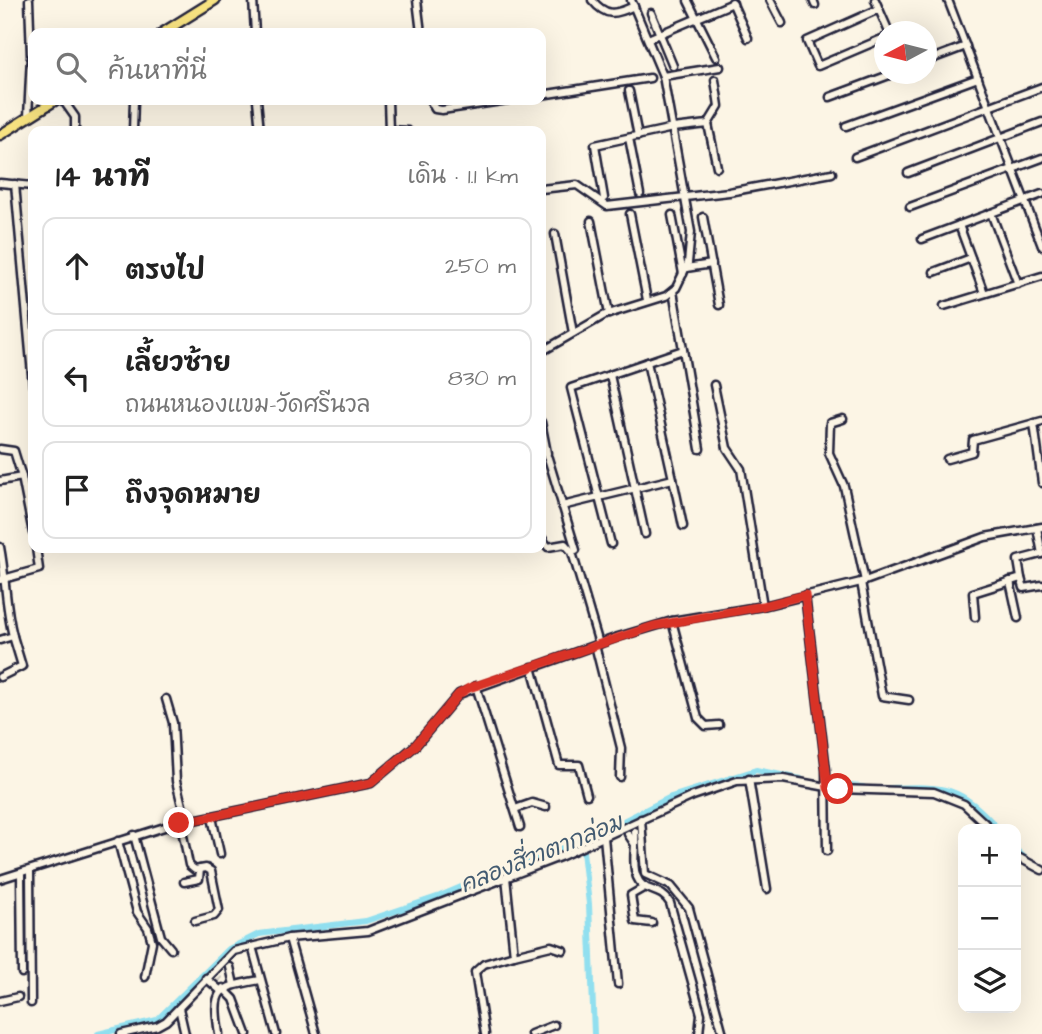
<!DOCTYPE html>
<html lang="th">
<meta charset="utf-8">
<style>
body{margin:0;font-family:"Architects Daughter","Playpen Sans Thai",sans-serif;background:#f2f2f2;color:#222}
.controls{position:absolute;right:21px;bottom:21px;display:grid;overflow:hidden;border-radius:14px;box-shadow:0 7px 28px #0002}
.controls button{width:63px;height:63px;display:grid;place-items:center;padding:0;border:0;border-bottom:2px solid #e0e0e0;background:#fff;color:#222;font:35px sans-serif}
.compass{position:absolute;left:874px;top:21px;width:63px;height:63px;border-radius:50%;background:#fff;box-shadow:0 7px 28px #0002;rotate:263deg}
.stop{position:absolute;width:21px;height:21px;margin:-16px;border:5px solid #d93025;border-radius:50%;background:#fff}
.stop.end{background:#d93025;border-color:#fff;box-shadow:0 2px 7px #0008}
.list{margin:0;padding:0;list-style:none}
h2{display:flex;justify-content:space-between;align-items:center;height:91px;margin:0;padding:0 28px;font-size:30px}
h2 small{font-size:23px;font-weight:400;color:#767676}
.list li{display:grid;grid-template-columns:46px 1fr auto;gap:21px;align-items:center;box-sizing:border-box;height:98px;margin:0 14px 14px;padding:0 14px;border:2px solid #e0e0e0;border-radius:14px}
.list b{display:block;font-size:26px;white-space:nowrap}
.list p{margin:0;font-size:23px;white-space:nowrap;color:#767676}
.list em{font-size:23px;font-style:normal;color:#767676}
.icon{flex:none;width:38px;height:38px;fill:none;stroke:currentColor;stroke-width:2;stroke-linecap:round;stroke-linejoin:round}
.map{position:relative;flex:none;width:1042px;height:1034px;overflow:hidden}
.search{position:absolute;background:#fff;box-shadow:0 7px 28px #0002;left:28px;top:28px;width:518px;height:77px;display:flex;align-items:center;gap:18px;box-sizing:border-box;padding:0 24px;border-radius:14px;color:#767676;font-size:26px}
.panel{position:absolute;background:#fff;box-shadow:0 7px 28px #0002;left:28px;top:126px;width:518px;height:427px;border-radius:14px}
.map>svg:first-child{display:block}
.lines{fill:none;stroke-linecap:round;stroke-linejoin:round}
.canal{stroke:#91dfef;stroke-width:6}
.minor-tunnel{stroke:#d0cbc3;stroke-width:6;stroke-dasharray:6 3;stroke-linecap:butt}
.minor-casing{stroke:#22223b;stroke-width:11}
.major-casing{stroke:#22223b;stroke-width:13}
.minor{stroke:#fcf5e5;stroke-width:6}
.major{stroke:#f7e281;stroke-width:8}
.route{stroke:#d93025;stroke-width:9}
.labels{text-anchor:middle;stroke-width:6;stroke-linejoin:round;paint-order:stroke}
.water-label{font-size:23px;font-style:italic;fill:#435b71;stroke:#fcf5e5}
</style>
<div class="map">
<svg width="1042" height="1034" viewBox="0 0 1042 1034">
<rect width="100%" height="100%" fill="#fcf5e5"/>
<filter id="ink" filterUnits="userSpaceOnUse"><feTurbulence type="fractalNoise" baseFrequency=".0143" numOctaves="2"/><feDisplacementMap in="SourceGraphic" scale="14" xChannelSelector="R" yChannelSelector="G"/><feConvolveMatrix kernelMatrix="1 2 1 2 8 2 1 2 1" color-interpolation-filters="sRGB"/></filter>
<g filter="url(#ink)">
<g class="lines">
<g class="canal">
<polyline points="822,784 863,787"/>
<path d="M888,788C945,786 959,785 998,829"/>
<polyline points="582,843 589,904 594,1034"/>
<polyline points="1016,850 1027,860"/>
<polyline points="98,1034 157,1020 229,949 259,934 366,921 440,896 518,863 586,840 671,797 756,770 801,779"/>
</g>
<polyline class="minor-tunnel" points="219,978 221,980"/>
<g class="minor-casing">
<g id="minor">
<polyline points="253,0 255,33"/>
<polyline points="417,0 421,33"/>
<path d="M592,0C606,17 615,15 634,6"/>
<polyline points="770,0 782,23"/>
<polyline points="813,0 815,5"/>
<polyline points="875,0 889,32"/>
<polyline points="948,0 1042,246"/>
<polyline points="688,1 716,57"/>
<polyline points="732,2 748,38"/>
<polyline points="879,9 807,41 818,66 884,38"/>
<polyline points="651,13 673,66"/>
<polyline points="648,39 733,3"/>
<polyline points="926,61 966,46"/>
<polyline points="663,76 720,67"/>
<polyline points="629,91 638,136"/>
<polyline points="541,95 650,78"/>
<polyline points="830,97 892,74"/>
<polyline points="63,100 75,117 75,131"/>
<polyline points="257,100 260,131"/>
<polyline points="388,100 389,131"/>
<polyline points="430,100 435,109 442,110 508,100"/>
<polyline points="28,117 31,56 29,0"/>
<polyline points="708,124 717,167"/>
<polyline points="846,126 978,78"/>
<polyline points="389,130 408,131"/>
<polyline points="133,131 134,100"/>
<polyline points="629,138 640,194"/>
<polyline points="855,157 1042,87"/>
<polyline points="908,173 1042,122"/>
<polyline points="0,183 33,186"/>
<polyline points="15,184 33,386"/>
<polyline points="541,189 577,185 607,206 729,192 832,173"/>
<polyline points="604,198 595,145 673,128 708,124 719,106 715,80"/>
<polyline points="910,207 1042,158"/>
<polyline points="991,213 1018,284"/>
<polyline points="630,214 647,300"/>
<polyline points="672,215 683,274"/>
<polyline points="703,217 719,305"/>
<polyline points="591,221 609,314"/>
<polyline points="959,225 984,293"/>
<polyline points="555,234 573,333"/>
<polyline points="922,239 1042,194"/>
<polyline points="686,268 712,264"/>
<polyline points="934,272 971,258"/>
<polyline points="673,291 700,449"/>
<polyline points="944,306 1042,276"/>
<polyline points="541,352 605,315 666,296 676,288 688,263 691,232 663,76 631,0"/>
<polyline points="610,375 645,534"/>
<polyline points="714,385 727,448 741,469 763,606"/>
<polyline points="843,419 830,423 829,453 844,486 865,581"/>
<polyline points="541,422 547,453"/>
<polyline points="1034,423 1042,483"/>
<polyline points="541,447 548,458 576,550"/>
<polyline points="0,449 14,451 22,477"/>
<polyline points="947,459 972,452 973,440 1042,421"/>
<polyline points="673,479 683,526"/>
<polyline points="0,481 22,477 33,533"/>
<polyline points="562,506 673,479 647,362"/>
<polyline points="1037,528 1042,554"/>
<polyline points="541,537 548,547 565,544 572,552 599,644"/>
<polyline points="611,544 571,388 683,350"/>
<path d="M0,547C6,578 5,605 13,636L0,640"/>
<polyline points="1021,578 1024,588 1042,585"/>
<polyline points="0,580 39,569 36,548"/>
<polyline points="1010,581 1018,618"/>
<polyline points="861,582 882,696 909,700"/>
<polyline points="805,595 826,770 827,851"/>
<polyline points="975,617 973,593 1021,578 1018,560 1041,554"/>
<polyline points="672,621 698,718 706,726 719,725"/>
<polyline points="595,645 621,748 620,777"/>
<polyline points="532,667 559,765 579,765 587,795"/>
<polyline points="0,677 22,666 13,636"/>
<polyline points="476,686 520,827"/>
<polyline points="166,699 173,723 176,781 186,822"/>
<polyline points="749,779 767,889"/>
<polyline points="515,809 532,803 546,807"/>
<polyline points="212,817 220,854"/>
<polyline points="641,819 645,874 671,886 689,908 723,1034"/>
<polyline points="177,823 182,830 189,865 195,870 206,868 211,871 219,910 214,916 195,921"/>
<path d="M635,831C637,848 627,878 647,888C657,892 664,893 670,903L701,1014L699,1034"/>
<polyline points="628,834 634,843"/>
<polyline points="134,835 161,937 171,949"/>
<polyline points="604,837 618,984"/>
<polyline points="118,841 137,912 148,928 152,942 145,977"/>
<polyline points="1016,856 1042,870"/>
<polyline points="30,871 31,1003"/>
<polyline points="21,875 22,973"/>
<polyline points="0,879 174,824 371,783 416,745 459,694 618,637 672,621 763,606 865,581 985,537 1042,527"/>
<polyline points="184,882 199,879 200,869"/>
<polyline points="645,887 631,895 635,921 652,923"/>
<polyline points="289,938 316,1034"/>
<polyline points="253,950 276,1034"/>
<polyline points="514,955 551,946 563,950"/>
<polyline points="230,967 234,985"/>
<polyline points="206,978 221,991"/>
<polyline points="223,988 234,999 247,1034"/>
<polyline points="0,1001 18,997"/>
<polyline points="179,1008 185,1034"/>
<polyline points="121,1034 157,1026 166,1021 234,951 289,938 368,931 562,856 693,796 737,781 783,779 838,789 934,792 964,804 991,829"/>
<path d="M219,1034C212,988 217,988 260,980"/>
<polyline points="485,1034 475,972 484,964 514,955 506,877"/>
<polyline points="531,1034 554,1025"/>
</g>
</g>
<g class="major-casing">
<g id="major">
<polyline points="162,33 215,0"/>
<polyline points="0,135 56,100"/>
</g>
</g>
<use href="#minor" class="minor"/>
<use href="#major" class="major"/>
</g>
</g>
<g class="lines" filter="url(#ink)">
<polyline class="route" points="179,823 371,783 415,746 459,694 469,688 654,626 763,606 805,595 828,788 838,789"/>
</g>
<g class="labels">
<g class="water-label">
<text transform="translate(541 853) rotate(-22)" y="8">คลองสี่วาตากล่อม</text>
</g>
</g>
</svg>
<div class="controls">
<button>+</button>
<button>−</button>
<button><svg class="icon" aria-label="layers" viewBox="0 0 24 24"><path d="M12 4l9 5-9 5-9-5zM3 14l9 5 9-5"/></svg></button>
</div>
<svg class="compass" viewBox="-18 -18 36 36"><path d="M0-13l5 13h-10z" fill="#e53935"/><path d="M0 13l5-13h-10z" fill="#767676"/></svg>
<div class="stop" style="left:838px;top:789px"></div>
<div class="stop end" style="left:179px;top:823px"></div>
<div class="search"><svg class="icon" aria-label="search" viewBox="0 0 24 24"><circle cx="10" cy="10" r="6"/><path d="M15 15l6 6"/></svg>ค้นหาที่นี่</div>
<section class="panel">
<h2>14 นาที<small>เดิน · 1.1 km</small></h2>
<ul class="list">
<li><svg class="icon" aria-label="ahead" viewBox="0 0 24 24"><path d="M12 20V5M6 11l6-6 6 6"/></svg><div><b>ตรงไป</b></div><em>250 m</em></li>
<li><svg class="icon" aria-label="left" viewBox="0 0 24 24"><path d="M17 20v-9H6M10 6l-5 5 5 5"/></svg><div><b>เลี้ยวซ้าย</b><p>ถนนหนองแขม-วัดศรีนวล</p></div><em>830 m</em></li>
<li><svg class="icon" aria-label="arrive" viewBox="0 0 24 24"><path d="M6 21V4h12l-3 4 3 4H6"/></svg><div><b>ถึงจุดหมาย</b></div></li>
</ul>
</section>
</div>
